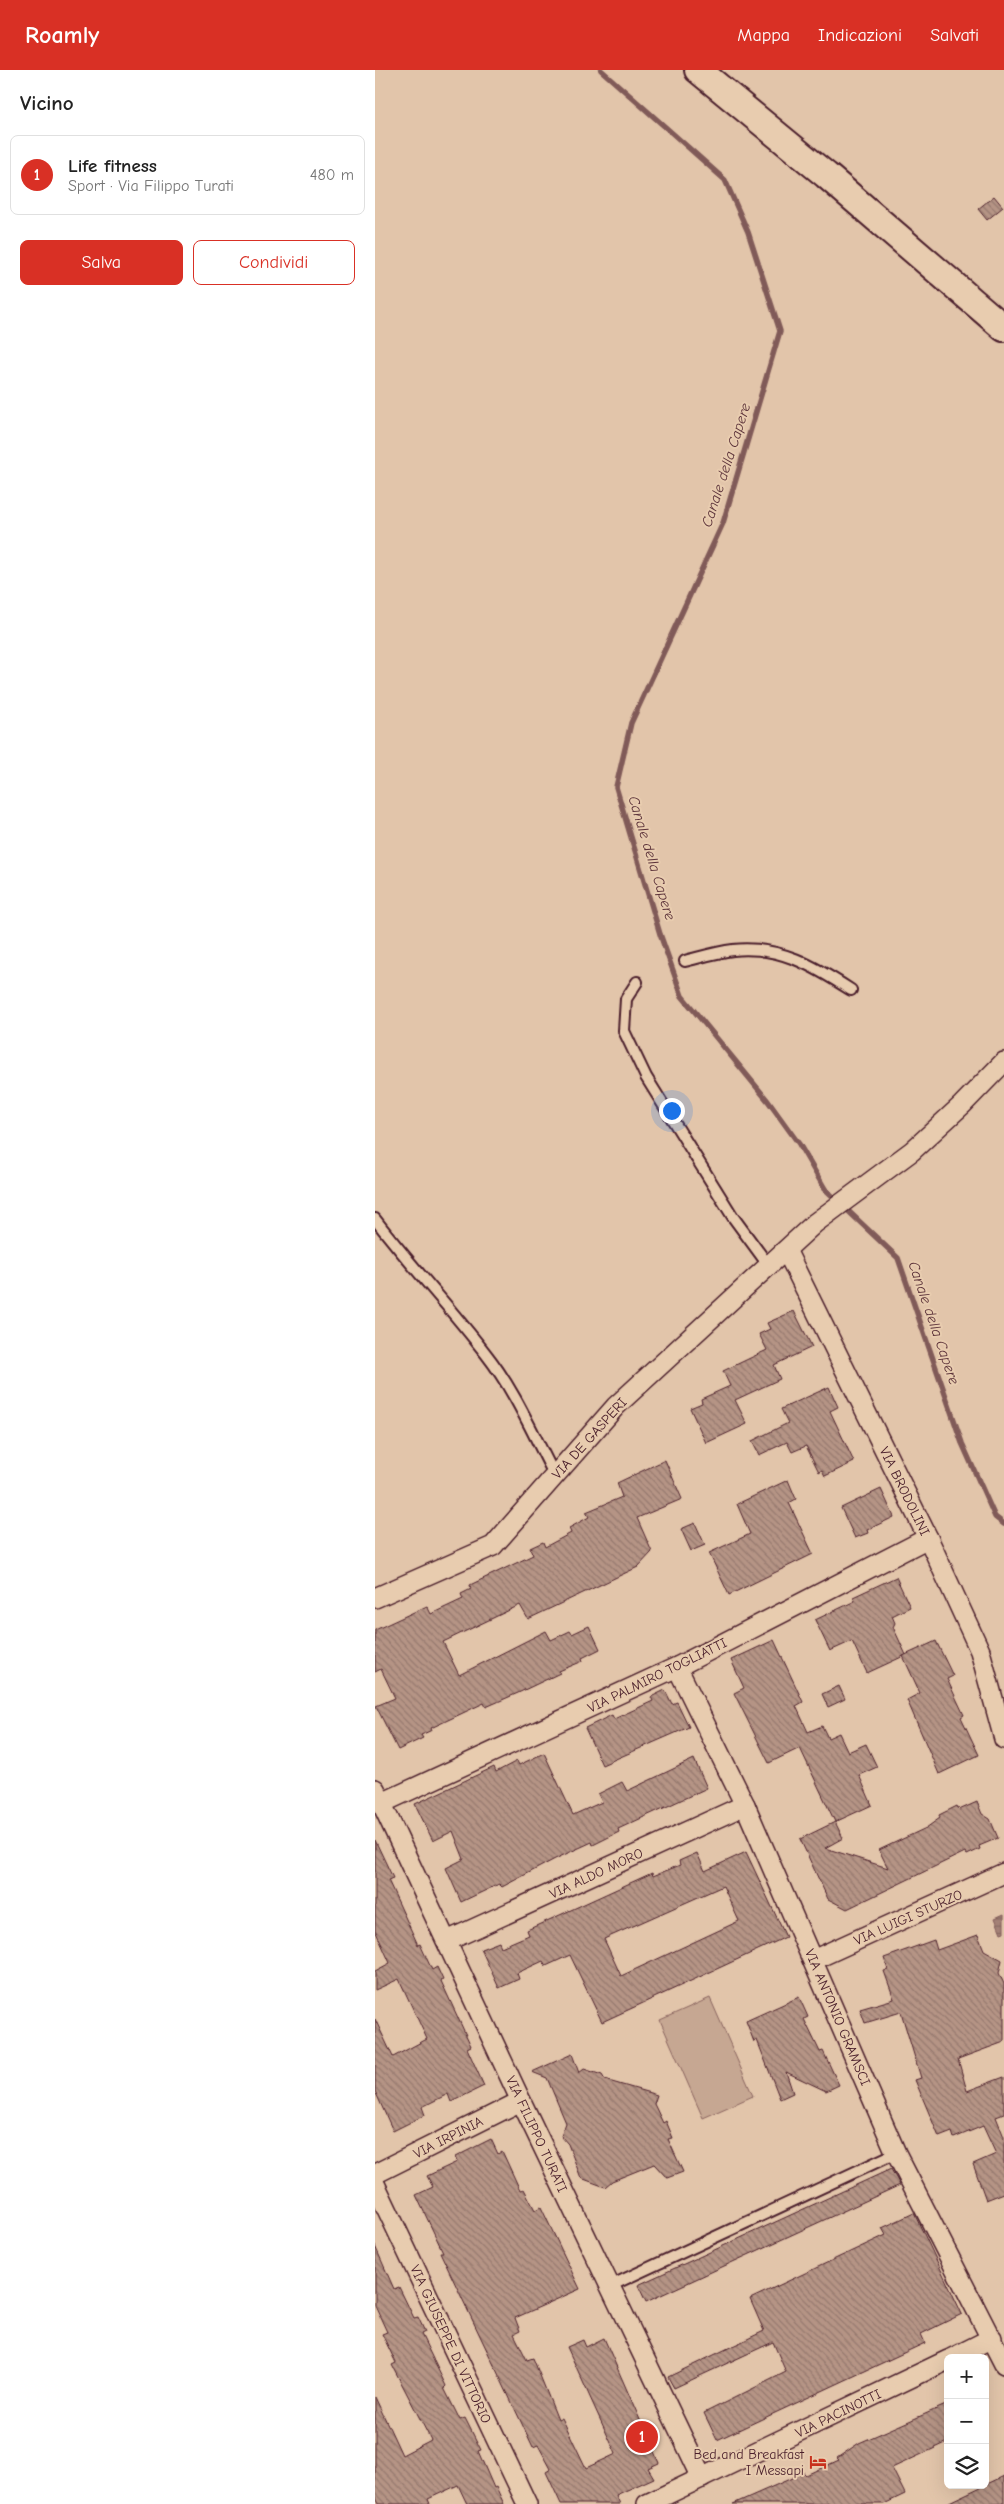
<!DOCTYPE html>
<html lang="it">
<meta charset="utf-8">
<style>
body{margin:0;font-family:"Comic Neue",sans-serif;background:#f6f6f6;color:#222}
.controls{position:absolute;right:15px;bottom:15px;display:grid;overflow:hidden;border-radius:8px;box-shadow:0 5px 20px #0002}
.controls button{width:45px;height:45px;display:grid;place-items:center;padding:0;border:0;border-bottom:1px solid #e0e0e0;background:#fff;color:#222;font:25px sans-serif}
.you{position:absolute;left:296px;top:1040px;width:18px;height:18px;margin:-12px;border:4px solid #fff;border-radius:50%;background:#1a73e8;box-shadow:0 0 0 8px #1a73e833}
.badge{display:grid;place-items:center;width:32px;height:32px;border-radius:50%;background:#d93025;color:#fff;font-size:16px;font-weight:700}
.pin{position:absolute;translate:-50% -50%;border:2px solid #fff;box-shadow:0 1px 5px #0006}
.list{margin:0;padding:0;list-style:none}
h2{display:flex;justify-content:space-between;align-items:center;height:65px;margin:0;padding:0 20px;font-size:21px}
h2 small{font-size:16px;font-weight:400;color:#767676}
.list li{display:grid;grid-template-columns:32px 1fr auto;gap:15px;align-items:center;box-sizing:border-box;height:80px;margin:0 10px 10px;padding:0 10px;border:1px solid #e0e0e0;border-radius:8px}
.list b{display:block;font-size:19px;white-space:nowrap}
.list p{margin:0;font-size:16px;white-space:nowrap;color:#767676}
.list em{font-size:16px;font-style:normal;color:#767676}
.actions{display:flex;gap:10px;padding:15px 20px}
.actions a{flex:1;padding:11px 0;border:1px solid #d93025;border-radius:8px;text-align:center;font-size:18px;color:#d93025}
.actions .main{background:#d93025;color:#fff}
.icon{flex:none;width:28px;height:28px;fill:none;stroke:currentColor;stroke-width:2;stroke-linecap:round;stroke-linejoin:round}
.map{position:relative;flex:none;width:629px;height:2434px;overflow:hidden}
header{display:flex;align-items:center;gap:30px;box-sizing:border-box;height:70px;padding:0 25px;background:#d93025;color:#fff}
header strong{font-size:24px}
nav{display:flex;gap:28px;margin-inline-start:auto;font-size:18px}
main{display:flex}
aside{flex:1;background:#fff}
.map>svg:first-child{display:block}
.pitch{fill:#c6a792;stroke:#88635e}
.water{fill:url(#water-rules);stroke:#805a58}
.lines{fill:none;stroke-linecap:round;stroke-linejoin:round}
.stream{stroke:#805a58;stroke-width:5.5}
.building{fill:url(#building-back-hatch);stroke:#4a1f2b;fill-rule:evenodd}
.lane-casing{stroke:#4a1f2b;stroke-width:14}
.street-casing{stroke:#4a1f2b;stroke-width:22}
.secondary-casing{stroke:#4a1f2b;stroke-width:30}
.lane{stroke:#e8ccaf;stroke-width:10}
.street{stroke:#e8ccaf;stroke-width:19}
.secondary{stroke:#e8ccaf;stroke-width:26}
.labels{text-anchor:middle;stroke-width:4;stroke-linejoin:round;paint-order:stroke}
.street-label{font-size:14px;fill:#4a1f2b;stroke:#e8ccaf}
.poi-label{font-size:14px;fill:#4a1f2b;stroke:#e8ccaf;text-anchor:end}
.water-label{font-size:15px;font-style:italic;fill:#5c333a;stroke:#e8ccaf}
</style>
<header>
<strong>Roamly</strong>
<nav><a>Mappa</a><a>Indicazioni</a><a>Salvati</a></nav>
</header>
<main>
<aside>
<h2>Vicino<small></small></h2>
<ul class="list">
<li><span class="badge">1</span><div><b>Life fitness</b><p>Sport · Via Filippo Turati</p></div><em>480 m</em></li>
</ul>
<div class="actions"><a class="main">Salva</a><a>Condividi</a></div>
</aside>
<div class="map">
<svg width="629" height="2434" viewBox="0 0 629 2434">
<defs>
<pattern id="water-rules" width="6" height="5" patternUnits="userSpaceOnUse" patternTransform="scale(1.25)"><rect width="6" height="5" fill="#a48176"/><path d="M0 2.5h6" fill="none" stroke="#886961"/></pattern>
<pattern id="building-back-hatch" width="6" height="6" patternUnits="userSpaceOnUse" patternTransform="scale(1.25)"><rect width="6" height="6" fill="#b59485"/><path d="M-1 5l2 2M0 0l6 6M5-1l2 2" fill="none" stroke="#95786d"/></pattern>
</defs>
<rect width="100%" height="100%" fill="#e2c5aa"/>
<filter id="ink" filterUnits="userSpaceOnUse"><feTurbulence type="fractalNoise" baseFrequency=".02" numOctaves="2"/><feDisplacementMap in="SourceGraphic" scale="10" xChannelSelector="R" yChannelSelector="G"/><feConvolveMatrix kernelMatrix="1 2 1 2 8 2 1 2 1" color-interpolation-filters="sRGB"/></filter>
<g filter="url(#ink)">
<polygon class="pitch" points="335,1928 378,2026 328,2048 285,1950"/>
<polygon class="water" points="629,1844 629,1862 626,1863 620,1848"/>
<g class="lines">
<polyline class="stream" points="226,0 350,110 373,162 405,261 348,453 256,653 241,717 285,864 307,926 393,1031 424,1074 450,1119 523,1188 587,1373 620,1447 629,1454"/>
</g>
<g class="building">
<polygon points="619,126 628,137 612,150 603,139"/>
<polygon points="419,1241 437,1277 399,1295 405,1309 360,1330 372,1354 331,1373 315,1338 327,1333 326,1329 355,1316 348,1301 392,1280 384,1264 395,1259 392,1253"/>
<polygon points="454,1317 463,1337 455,1341 479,1392 450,1406 447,1400 444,1402 431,1376 417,1382 412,1372 384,1385 377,1371 413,1353 406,1339"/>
<polygon points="290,1390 307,1429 262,1448 277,1482 263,1497 153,1549 145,1535 68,1572 84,1605 171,1561 176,1570 195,1561 197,1564 214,1556 225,1579 207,1588 208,1591 184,1601 185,1603 143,1623 111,1637 109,1633 56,1658 57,1660 46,1665 48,1668 23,1680 1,1636 20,1628 6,1599 0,1602 0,1560 52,1536 56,1544 88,1529 86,1524 96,1519 95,1515 158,1485 155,1478 168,1472 170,1477 196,1463 194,1458 214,1447 211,1442 247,1427 242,1413"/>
<polygon points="413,1410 421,1429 414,1433 438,1484 354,1525 334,1483 375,1464 362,1434"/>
<polygon points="506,1419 519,1447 492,1460 493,1463 480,1468 466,1438"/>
<polygon points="320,1453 330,1475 316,1481 306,1459"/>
<polygon points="521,1507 535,1537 517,1546 520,1553 518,1557 531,1585 492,1603 477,1571 455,1581 440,1550 480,1531 478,1527"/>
<polygon points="399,1570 428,1632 421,1636 433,1662 447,1656 453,1668 464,1663 473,1682 491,1674 502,1697 484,1705 497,1735 460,1752 425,1678 394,1693 359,1623 369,1618 356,1590"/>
<polygon points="561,1571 578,1606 572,1609 589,1645 586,1647 604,1685 564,1704 532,1630 545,1623 528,1586"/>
<polygon points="464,1616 470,1629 453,1637 447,1624"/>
<polygon points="290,1620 297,1634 302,1632 314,1657 227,1695 210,1658 237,1645 239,1649 278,1631 276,1627"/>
<polygon points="169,1683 198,1745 227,1732 223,1724 247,1712 252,1721 319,1689 332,1718 243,1759 244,1762 218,1775 217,1772 180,1789 127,1817 124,1814 86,1832 71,1798 89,1789 78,1761 58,1771 40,1734 119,1697 121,1702 142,1691 144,1695"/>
<polygon points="602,1732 607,1744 615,1749 623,1768 604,1776 605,1779 592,1785 590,1782 472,1839 453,1829 425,1769 460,1752 468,1768 450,1778 513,1798 504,1780 551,1758 565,1748 564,1745 582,1736 584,1740"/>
<polygon points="0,1770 18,1808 13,1810 43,1875 45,1874 57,1900 62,1897 68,1910 66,1911 96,1976 92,1978 109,2016 76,2032 73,2024 47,2037 50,2045 18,2061 0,2021 0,1949 18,1987 52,1969 24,1909 0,1920 0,1901 15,1893 0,1860"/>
<path d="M371,1782L411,1867L227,1952L195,1885L171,1896L168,1891L142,1903L144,1909L124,1918L106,1879L124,1872L126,1877L154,1865L152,1860L277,1803L278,1806L305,1795L304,1791L322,1783L330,1801ZM348,1816L364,1851L246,1906L229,1869Z"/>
<polygon points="603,1865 609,1880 627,1890 624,1903 629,1914 629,1972 583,1989 592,2021 629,2007 629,2044 621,2047 629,2067 629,2123 611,2130 598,2094 621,2084 608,2056 579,2068 577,2062 564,2067 540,2010 546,2008 526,1942 490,1953 485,1939 519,1929 509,1901 513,1900 509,1888 559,1870 562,1880"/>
<polygon points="424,1927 433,1947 429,1949 445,1982 448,1981 464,2015 451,2021 411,2002 418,2023 405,2029 382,1970 379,1972 371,1951"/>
<polygon points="197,1984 204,2003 209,1999 227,2005 230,2010 282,2025 279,2034 288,2053 291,2051 298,2068 293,2069 308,2102 292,2108 279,2094 237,2111 230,2117 206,2108 193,2074 186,2066 191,2053 172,2008 157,2002"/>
<polygon points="116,2069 123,2084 127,2081 145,2120 149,2119 160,2140 166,2137 205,2219 140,2248 145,2261 139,2264 152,2290 158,2288 183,2350 187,2348 211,2398 241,2384 192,2277 208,2270 211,2277 229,2268 284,2393 273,2398 279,2408 241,2425 245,2434 186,2434 171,2402 176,2399 163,2375 158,2377 65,2182 68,2182 41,2125 58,2117 52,2106 82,2092 80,2087"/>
<polygon points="516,2099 525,2115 271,2232 263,2215"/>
<polygon points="539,2143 587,2244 546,2264 550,2273 342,2370 329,2343 411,2302 398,2272 299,2318 293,2307 389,2261 375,2229 511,2165 507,2158"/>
<polygon points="0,2176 19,2219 24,2217 39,2248 43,2247 50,2262 46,2264 71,2316 69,2318 85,2350 90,2348 106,2380 103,2381 119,2418 121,2417 129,2434 92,2434 83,2415 53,2429 55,2434 4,2434 0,2426 0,2327 27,2385 56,2370 17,2295 21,2293 7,2264 12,2262 0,2236"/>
<polygon points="573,2334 573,2372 517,2398 530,2424 509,2434 358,2434 417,2408 422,2400 425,2404 428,2402 431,2405 464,2390 462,2388 484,2373"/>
<polygon points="629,2406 629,2434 570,2434 610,2415"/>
</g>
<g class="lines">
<g class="lane-casing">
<g id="lane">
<path d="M310,891C326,887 342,882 358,880C404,875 439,896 476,920"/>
<polyline points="262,912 251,929 249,961 271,1007 358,1147 394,1196"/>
<path d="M0,1149C35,1195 75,1237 111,1284C140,1321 158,1364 180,1406"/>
<polyline points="235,2216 521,2083"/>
</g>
</g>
<g class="street-casing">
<g id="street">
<polyline points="411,1180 553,1468 605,1581 629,1669"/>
<polyline points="0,1528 118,1476 241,1336 440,1153 537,1081 587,1035 629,992"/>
<polyline points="302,1597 370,1735 521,2083 629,2294"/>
<polyline points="0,1719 146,2031 327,2408"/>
<polyline points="7,1733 302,1597 553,1468"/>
<polyline points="72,1871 370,1735"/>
<polyline points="438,1890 629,1803"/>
<polyline points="0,2104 146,2031"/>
<polyline points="0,2114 152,2434"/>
<polyline points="577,2288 617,2268"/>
<polyline points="272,2434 573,2290"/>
</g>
</g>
<g class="secondary-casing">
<polyline id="secondary" points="323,0 451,105 629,258"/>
</g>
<use href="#lane" class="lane"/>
<use href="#street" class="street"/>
<use href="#secondary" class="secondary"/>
</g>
</g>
<defs>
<g id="hotel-bare" transform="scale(1.35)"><path d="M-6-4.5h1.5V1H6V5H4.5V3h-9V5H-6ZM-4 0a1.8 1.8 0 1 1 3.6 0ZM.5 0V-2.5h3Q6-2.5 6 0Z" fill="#c8321e" stroke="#e8ccaf" stroke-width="2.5" paint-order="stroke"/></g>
</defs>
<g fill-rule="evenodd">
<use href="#hotel-bare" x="443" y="2392"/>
</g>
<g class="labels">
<g class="street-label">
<text transform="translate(214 1368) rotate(-48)" y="5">VIA DE GASPERI</text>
<text transform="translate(530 1421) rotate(64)" y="5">VIA BRODOLINI</text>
<text transform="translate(282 1605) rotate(-26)" y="5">VIA PALMIRO TOGLIATTI</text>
<text transform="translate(221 1803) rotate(-25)" y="5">VIA ALDO MORO</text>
<text transform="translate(533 1847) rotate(-24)" y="5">VIA LUIGI STURZO</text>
<text transform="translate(463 1947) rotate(67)" y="5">VIA ANTONIO GRAMSCI</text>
<text transform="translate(162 2064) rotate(65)" y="5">VIA FILIPPO TURATI</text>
<text transform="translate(73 2067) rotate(-27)" y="5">VIA IRPINIA</text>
<text transform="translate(76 2274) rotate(65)" y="5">VIA GIUSEPPE DI VITTORIO</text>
<text transform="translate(463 2343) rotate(-26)" y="5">VIA PACINOTTI</text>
</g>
<g class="poi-label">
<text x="429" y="2389">Bed and Breakfast<tspan x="429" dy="16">I Messapi</tspan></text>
</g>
<g class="water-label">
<text transform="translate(351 395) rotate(-72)" y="5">Canale della Capere</text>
<text transform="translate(277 788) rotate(73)" y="5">Canale della Capere</text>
<text transform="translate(559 1253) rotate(71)" y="5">Canale della Capere</text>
</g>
</g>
</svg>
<div class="controls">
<button>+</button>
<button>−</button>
<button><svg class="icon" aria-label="layers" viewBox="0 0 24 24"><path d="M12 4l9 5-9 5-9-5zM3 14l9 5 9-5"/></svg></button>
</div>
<div class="you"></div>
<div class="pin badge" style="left:267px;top:2367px">1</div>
</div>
</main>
